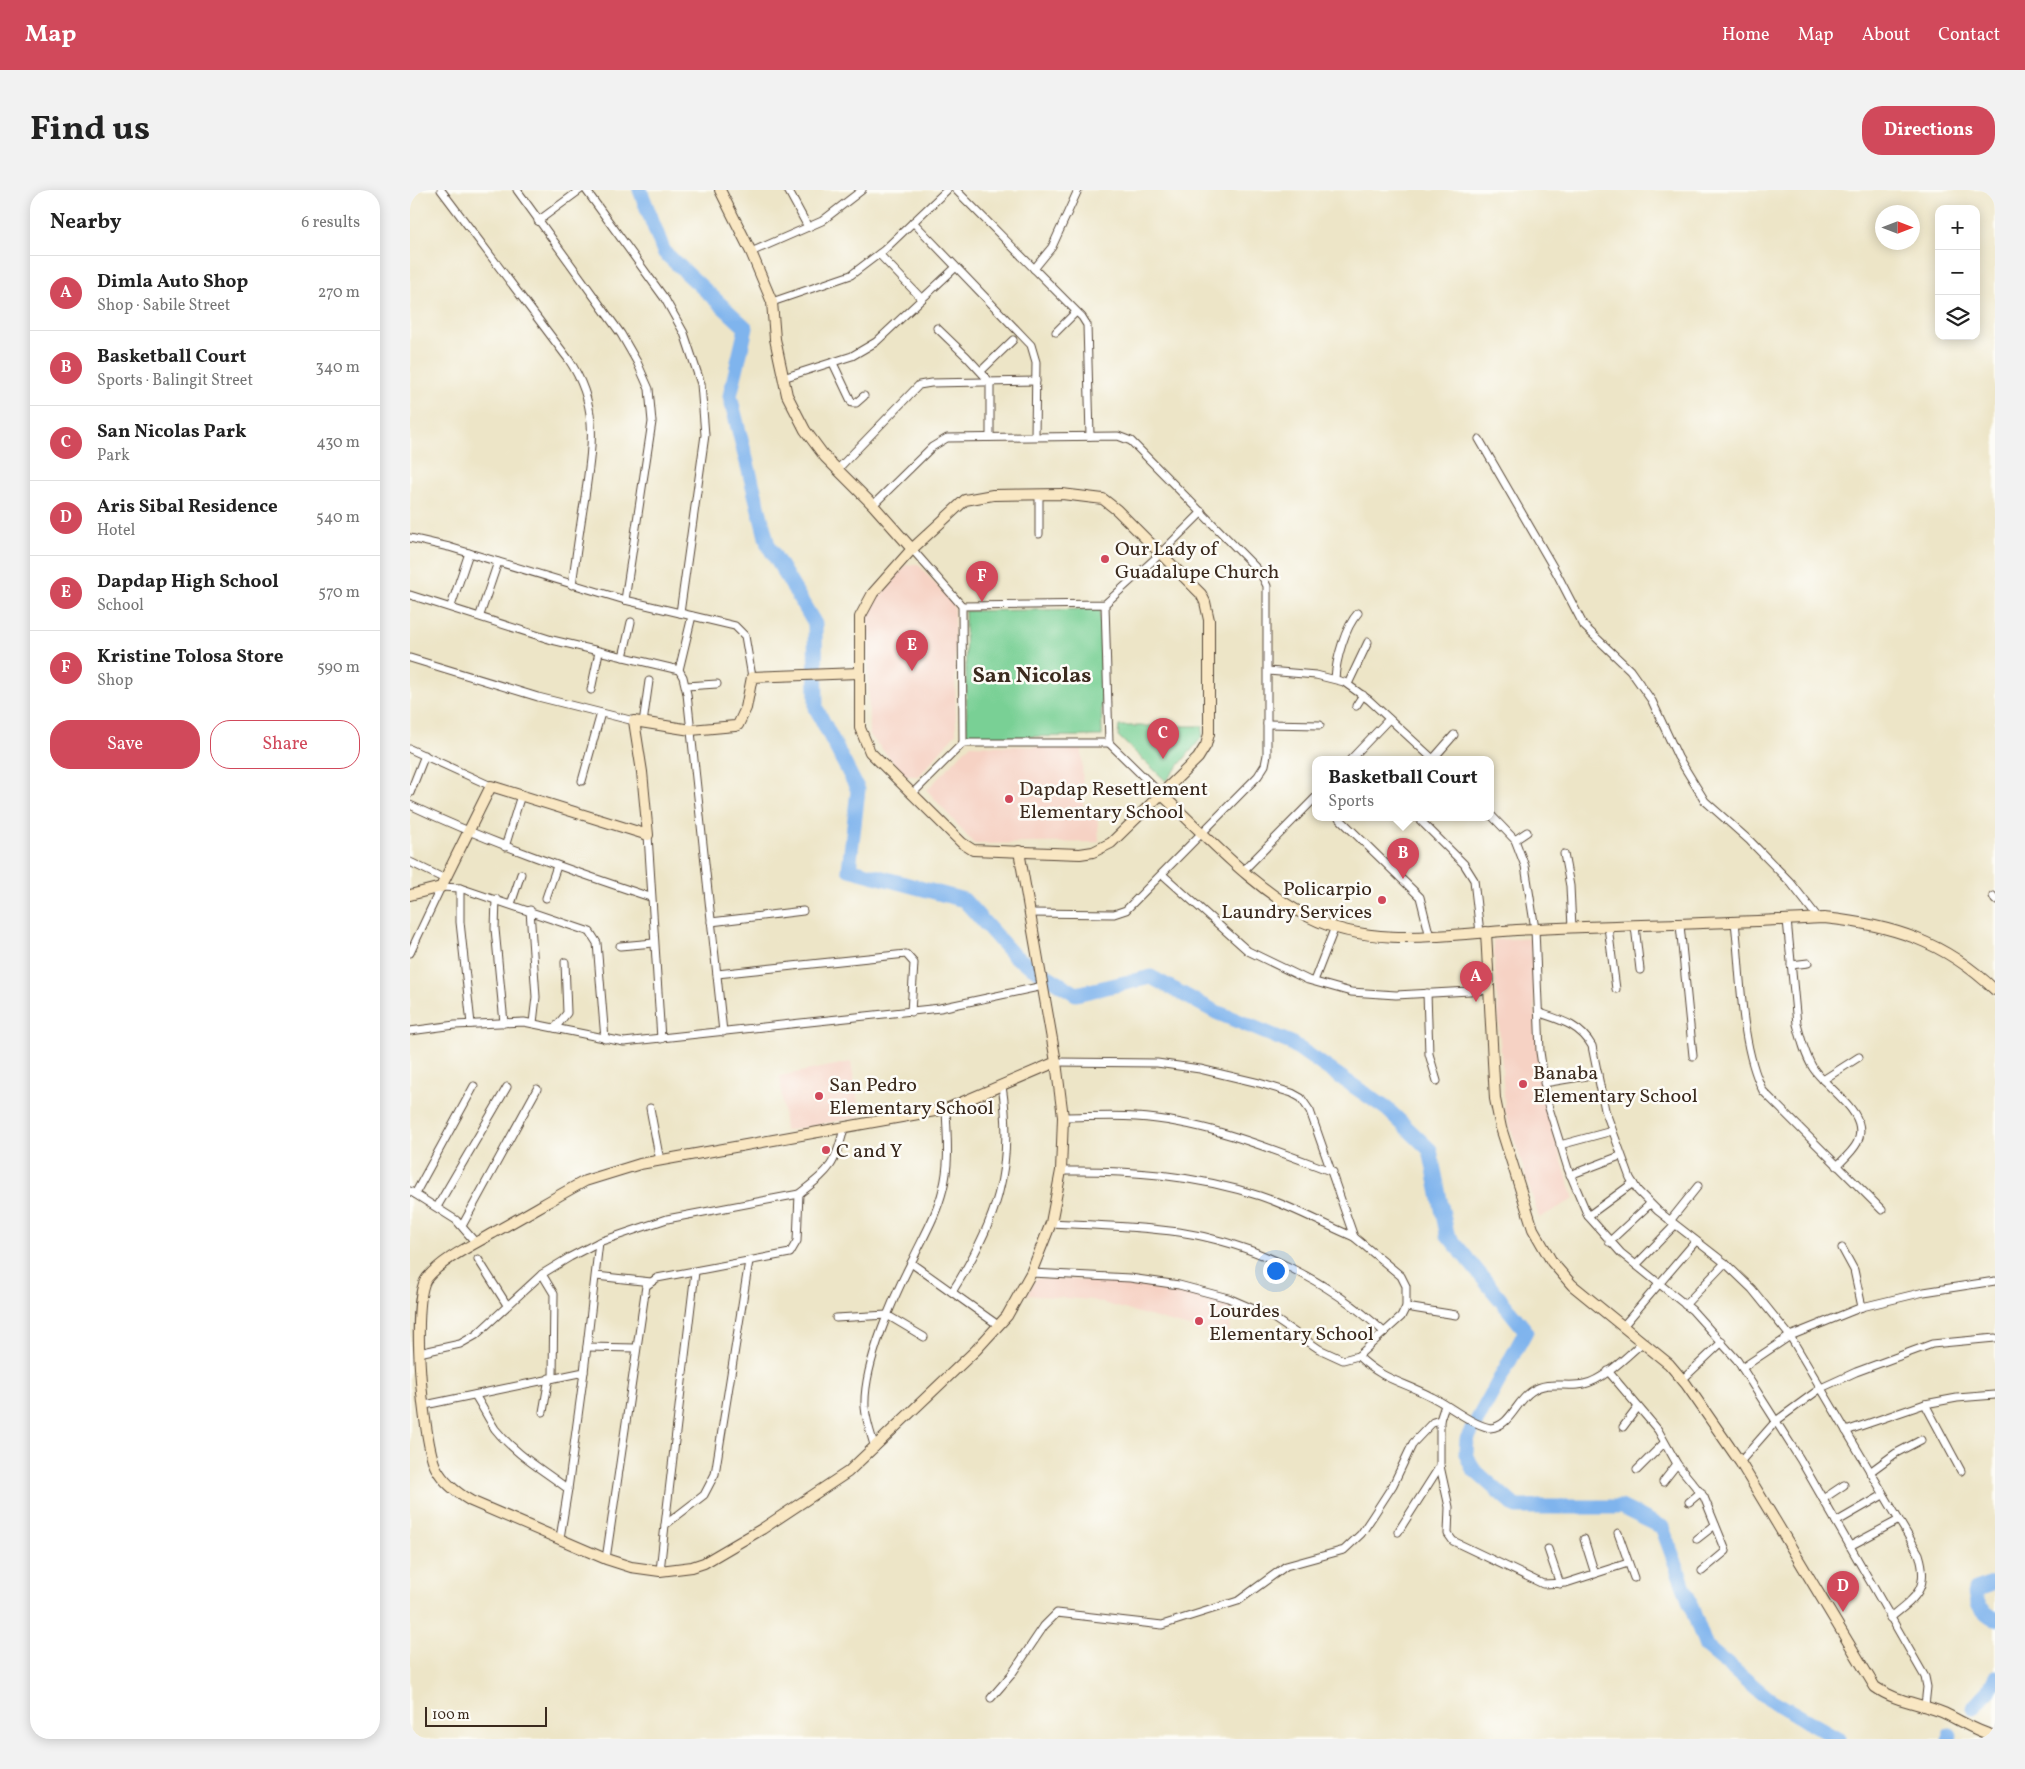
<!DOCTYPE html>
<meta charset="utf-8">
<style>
body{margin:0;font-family:Vollkorn,serif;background:#f2f2f2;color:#222}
.controls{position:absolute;right:15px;top:15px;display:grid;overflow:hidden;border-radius:10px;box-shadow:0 2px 12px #0003}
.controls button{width:45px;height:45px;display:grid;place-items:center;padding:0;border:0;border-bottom:1px solid #e0e0e0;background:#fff;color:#222;font:25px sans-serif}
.compass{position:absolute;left:1465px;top:15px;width:45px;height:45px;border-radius:50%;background:#fff;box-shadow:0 2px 12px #0003;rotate:90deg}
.scale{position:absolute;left:15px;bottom:12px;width:122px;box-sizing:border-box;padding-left:5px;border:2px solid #3b2a1e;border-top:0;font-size:14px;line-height:18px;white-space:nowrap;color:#3b2a1e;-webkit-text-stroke:4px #fdfcf7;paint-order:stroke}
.you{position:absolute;left:865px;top:1080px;width:18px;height:18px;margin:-12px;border:4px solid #fff;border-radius:50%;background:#1a73e8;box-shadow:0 0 0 8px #1a73e833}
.badge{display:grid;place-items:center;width:32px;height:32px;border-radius:50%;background:#d1495b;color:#fff;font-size:16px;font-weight:700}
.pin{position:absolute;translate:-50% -41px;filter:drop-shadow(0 1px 2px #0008)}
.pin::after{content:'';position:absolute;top:26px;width:18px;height:15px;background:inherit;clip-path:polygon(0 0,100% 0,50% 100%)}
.popup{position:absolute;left:902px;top:566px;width:182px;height:65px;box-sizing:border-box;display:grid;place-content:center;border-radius:10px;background:#fff;filter:drop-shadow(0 1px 4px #0005);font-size:16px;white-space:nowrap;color:#767676}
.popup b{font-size:19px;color:#222}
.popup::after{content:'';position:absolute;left:50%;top:100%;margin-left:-10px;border:10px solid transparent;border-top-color:#fff}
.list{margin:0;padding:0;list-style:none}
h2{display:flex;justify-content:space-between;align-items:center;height:65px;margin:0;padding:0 20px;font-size:21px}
h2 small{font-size:16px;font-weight:400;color:#767676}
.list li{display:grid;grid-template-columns:32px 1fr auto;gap:15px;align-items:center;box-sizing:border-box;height:75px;padding:0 20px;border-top:1px solid #e0e0e0}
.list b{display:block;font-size:19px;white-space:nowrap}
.list p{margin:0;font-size:16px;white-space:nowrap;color:#767676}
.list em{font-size:16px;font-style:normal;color:#767676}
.actions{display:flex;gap:10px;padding:15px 20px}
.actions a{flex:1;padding:11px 0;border:1px solid #d1495b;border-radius:20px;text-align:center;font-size:18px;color:#d1495b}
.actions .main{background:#d1495b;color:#fff}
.icon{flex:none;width:28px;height:28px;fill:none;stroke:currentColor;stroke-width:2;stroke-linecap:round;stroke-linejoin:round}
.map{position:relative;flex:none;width:1585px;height:1549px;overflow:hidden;border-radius:20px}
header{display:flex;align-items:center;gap:30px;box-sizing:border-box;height:70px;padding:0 25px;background:#d1495b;color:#fff}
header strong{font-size:24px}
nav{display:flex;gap:28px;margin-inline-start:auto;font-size:18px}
.intro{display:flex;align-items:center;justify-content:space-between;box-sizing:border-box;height:120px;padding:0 30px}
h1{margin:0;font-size:35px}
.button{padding:12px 22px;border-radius:20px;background:#d1495b;color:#fff;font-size:18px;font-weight:700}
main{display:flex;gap:30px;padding:0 30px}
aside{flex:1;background:#fff;border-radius:20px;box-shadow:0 2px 12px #0003}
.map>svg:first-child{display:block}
.built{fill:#f6d2c4}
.green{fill:#79d095;stroke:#5a7d5a}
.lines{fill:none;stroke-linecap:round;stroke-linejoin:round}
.river{stroke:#7fb4ed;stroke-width:15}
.street-casing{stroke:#564637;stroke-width:9}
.secondary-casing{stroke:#564637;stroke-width:12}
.street{stroke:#fff;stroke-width:7}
.secondary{stroke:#f9e7c3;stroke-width:10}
.poi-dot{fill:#d1495b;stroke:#fdfcf7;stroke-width:2}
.labels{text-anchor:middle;stroke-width:5;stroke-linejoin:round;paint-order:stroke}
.poi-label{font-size:20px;fill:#3b2a1e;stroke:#fdfcf7;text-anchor:start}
.quarter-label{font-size:22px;font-weight:bold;fill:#3b2a1e;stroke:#fdfcf7}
</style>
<header>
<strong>Map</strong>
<nav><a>Home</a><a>Map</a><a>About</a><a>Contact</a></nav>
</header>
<div class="intro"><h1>Find us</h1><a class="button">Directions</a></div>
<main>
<aside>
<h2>Nearby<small>6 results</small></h2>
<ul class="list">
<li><span class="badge">A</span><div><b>Dimla Auto Shop</b><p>Shop · Sabile Street</p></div><em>270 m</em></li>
<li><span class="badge">B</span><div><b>Basketball Court</b><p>Sports · Balingit Street</p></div><em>340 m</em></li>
<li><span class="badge">C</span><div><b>San Nicolas Park</b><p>Park</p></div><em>430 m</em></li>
<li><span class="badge">D</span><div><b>Aris Sibal Residence</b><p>Hotel</p></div><em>540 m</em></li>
<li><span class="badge">E</span><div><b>Dapdap High School</b><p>School</p></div><em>570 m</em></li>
<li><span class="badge">F</span><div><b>Kristine Tolosa Store</b><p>Shop</p></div><em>590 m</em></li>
</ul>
<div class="actions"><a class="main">Save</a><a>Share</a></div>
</aside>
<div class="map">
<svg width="1585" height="1549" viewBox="0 0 1585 1549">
<rect width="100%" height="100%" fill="#fdfcf7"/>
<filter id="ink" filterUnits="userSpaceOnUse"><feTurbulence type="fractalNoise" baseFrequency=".02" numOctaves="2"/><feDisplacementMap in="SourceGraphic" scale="10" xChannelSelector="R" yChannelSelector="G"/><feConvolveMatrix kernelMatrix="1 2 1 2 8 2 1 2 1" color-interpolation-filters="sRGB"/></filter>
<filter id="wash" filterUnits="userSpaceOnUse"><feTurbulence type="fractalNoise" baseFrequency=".0096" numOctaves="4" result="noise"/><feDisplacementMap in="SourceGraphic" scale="20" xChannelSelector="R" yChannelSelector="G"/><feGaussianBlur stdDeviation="1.12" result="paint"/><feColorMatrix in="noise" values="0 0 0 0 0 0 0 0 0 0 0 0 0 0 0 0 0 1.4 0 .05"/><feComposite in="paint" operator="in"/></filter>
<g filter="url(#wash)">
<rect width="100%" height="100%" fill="#ede5c7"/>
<g class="built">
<polygon points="508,374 544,415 546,543 509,586 495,586 459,544 458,419 496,375"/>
<polygon points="560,555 672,558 673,619 687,619 689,652 564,654 517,600"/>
<polygon points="1121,748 1128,868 1138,927 1164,1009 1129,1028 1095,920 1083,750"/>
<polygon points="441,872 450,927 375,941 370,886"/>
<polygon points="626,1088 741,1092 775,1097 824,1114 818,1148 682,1110 617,1105"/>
</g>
<g class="green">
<polygon points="690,419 692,546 557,547 555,421"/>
<polygon points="709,536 793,536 792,547 756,591 708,546"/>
</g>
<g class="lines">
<g class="river">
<polyline points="230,0 254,62 336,138 320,206 358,355 405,434 406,518 448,600 439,679 554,710 604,766 666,804 741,787 806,822 881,853 977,919 1020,960 1037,1044 1116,1141 1057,1249 1056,1264 1063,1279 1106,1317 1211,1317 1252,1337 1296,1457 1359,1509 1429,1549"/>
<path d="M1585,1393L1565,1400C1565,1414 1573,1422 1585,1429"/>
<polyline points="1563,1518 1579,1501 1585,1488"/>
<polyline points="1539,1549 1540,1545"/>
</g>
</g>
</g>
<g filter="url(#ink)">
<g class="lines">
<g class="street-casing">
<g id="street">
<path d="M31,0L159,170C190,217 182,256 175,307C170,337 166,366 162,395"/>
<polyline points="107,0 211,144 227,172 239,199 242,232 215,410"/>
<polyline points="176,0 255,109 274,143 291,194 295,245 270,423"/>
<polyline points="378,0 398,37"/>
<polyline points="546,0 672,127 677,135 680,246"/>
<polyline points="128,31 170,0"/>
<polyline points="503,32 621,155 626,172 625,246"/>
<polyline points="341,62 412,31 452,0"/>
<polyline points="469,64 512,109"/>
<polyline points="624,79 642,57 668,0"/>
<polyline points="362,112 441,85 474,60 537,0"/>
<polyline points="527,138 557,167 580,192 580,247"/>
<polyline points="646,142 666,122"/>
<polyline points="423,173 442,213 446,213 454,206"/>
<polyline points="571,181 603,150"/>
<polyline points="373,188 442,166 466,152 545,78"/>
<polyline points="1069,249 1146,382 1174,436 1220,480 1242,511 1268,567 1295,611 1340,651 1381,693 1409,729"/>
<polyline points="427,280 509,195 521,193 626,191"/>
<polyline points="629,304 629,344"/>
<polyline points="463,315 522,257 537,248 708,246 721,251 850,382 857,396 857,565 855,575 848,586 716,720 704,724 620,723"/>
<polyline points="0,348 39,357 215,410 325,436 335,446 342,487"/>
<polyline points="502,359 552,416"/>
<polyline points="0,405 142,450 269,480 273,487 277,504 313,842"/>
<polyline points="695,414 699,553 553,553 552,416 695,414 750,364 792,322"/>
<polyline points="41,416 59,363"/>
<polyline points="70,425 88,372"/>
<polyline points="213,467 221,432"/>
<polyline points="0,468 128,507 224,531"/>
<polyline points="269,480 282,426"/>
<polyline points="858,481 906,485 934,492 959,510 1024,570"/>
<path d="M925,489C926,470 935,437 948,423"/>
<polyline points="938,494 958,452"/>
<polyline points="276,496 307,494"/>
<polyline points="181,500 189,462"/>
<polyline points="946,516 953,505"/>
<polyline points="233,533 239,491"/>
<polyline points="857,534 910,535"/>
<polyline points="699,553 751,604"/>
<polyline points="0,559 81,596"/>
<polyline points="1023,569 1044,545"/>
<polyline points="940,570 979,529"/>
<polyline points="172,591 191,523"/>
<polyline points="0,603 15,565"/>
<polyline points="502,604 553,553"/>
<path d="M0,615C78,652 159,680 240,707"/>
<polyline points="1080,624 1105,650 1115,676 1125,739 1130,862 1138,915 1158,979 1178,1026 1211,1063 1282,1120 1327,1170 1390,1269 1515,1487 1517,1497 1515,1516"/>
<polyline points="929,628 1010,707 1020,747"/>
<polyline points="1008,628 1054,674 1064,690 1070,743"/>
<polyline points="238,645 251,849"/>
<polyline points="1105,650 1117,642"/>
<polyline points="95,657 111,605"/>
<polyline points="1154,664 1160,696 1162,738"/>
<polyline points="0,672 35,689"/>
<polyline points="833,681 906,607"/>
<polyline points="752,684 838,761 898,790 941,802 986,805 1078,800"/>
<polyline points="50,698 50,732 61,834"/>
<polyline points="1583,706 1585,710"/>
<polyline points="136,708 147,676"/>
<polyline points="86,709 85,739 94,833"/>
<polyline points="101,714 111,684"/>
<polyline points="120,720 126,807 123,833"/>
<path d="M1377,730L1387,834C1391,849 1395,865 1403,878C1416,899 1462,923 1447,953C1443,961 1434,969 1427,976"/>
<polyline points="301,732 393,721"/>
<path d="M1325,732C1331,784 1330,855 1353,901L1472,1020"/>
<polyline points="1270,735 1283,866"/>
<polyline points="1225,736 1230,780"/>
<polyline points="1198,737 1206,799"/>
<polyline points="210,756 244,753"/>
<polyline points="0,763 31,697 50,698 180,742 187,753 195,849"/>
<polyline points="1381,775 1398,773"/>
<polyline points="307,784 496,764 504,773 501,822"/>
<polyline points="904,791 925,737"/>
<polyline points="1017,803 1019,864 1027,891"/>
<path d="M1130,823C1151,830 1170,835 1182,856L1195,920L1220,988L1228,1001L1248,1021L1315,1073L1342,1099L1380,1146L1509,1364C1520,1399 1505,1408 1480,1428"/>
<polyline points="145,838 157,823 155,772"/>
<polyline points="0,841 45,835 114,832 214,852 530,818 633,796"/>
<polyline points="646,872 747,873 790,879 849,893 882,903 891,908 900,921 944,1047 991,1086 996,1096 996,1117 991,1127 948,1166"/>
<polyline points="1413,890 1449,867"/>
<polyline points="1134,893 1188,884"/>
<polyline points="240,918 250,971"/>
<path d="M653,927C677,927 702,925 726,927C794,931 859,958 923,982"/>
<polyline points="1150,955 1202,941"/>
<path d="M651,981C719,980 785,985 850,1006C883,1017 913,1034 944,1047"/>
<polyline points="1160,985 1210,966"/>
<polyline points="0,1001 46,1030 66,1053"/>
<polyline points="5,1004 64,896"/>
<polyline points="27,1017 97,897"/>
<polyline points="1178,1026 1223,993"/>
<polyline points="1260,1031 1288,996"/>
<path d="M641,1033C684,1035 726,1036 769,1042C844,1053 919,1091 974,1142"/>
<polyline points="52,1036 127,899"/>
<polyline points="1199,1052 1240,1014"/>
<polyline points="1432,1058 1444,1080 1452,1117"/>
<polyline points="68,1069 97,1115"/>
<polyline points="501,1073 588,1135"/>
<polyline points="1226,1075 1265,1035"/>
<path d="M621,1083L720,1088L769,1095L818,1108L862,1127L909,1159L933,1170L948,1166C974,1191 992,1191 1022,1207C1040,1216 1059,1233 1080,1238C1101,1236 1105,1212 1122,1201C1138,1190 1156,1198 1174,1194C1194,1190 1218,1165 1233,1152"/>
<polyline points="132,1084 144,1104 143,1188"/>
<polyline points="186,1086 241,1092"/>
<path d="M542,1102C586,1033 605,979 592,896"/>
<polyline points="1275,1115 1315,1073"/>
<polyline points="996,1117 1046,1125"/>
<polyline points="426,1128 477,1125 514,1147"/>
<polyline points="1214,1135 1285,1052"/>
<polyline points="177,1157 226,1158"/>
<polyline points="9,1163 50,1154 66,1145 132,1084 160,1067 189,1052 257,1029 389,1004"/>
<polyline points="1332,1178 1380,1146 1452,1117 1514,1102 1585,1091"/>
<polyline points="1198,1181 1248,1240 1267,1274 1294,1307 1316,1361 1292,1381"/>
<polyline points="1272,1190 1312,1152"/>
<path d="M65,1205C72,1216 78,1228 85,1239C105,1264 133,1280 158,1299L174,1182"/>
<polyline points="1515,1214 1551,1281"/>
<polyline points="15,1215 174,1182 189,1052"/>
<polyline points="1035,1215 1030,1230 1030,1276 1039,1317 1038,1344 1043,1351 1133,1394 1156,1393 1218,1373"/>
<polyline points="133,1222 139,1188"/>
<polyline points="1213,1237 1228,1217"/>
<polyline points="1436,1241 1515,1214 1547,1208 1585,1205"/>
<path d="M465,1258C461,1244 456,1231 455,1217C453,1175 484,1106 503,1069C514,1046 527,1024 533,999C540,973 537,946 536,919"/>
<polyline points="1330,1272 1366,1231 1411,1198 1446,1182 1522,1154 1585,1148"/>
<polyline points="1227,1280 1254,1253"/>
<polyline points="1460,1282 1486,1263 1511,1250"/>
<polyline points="1253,1292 1267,1274"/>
<polyline points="1413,1309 1434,1295"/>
<polyline points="1279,1312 1291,1302"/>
<polyline points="1426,1332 1473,1305"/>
<polyline points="255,1335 285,1082"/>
<polyline points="988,1342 1030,1276"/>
<polyline points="1208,1343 1224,1388"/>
<polyline points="150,1348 158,1299"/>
<polyline points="1174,1349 1185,1384"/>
<polyline points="1287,1349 1305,1335"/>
<polyline points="1440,1356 1489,1330"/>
<polyline points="1138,1359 1150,1394"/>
<path d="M196,1369L236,1096L247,1088L380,1063L387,1051L389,1004C419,980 425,977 434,938"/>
<polyline points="250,1381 255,1335 294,1305 305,1284 339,1071"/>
<polyline points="581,1508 601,1485 634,1436 647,1423 752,1435 828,1411 876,1376 934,1360 951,1344 963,1326 983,1295 1003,1253 1023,1232 1030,1230"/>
</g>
</g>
<g class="secondary-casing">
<g id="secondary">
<polyline points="310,0 341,62 362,112 365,149 377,205 395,240 415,267 463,315 502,359"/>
<polygon points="652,304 693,309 707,320 791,404 795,412 799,430 799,544 796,555 788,568 701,653 683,662 670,664 563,660 552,653 460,562 450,538 450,427 463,403 502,359 555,310 583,305"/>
<path d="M751,604C798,647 842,698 899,727C967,762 1054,741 1127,739C1223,735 1319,733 1414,728C1482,735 1534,751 1585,800"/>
<path d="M609,661L646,872L653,927L651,981L641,1033L621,1083L597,1126L566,1160L438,1282L352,1339L294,1373L282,1377L250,1381L221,1377L196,1369L61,1311C47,1303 34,1293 26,1278C13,1253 0,1109 17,1088C34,1068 61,1056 83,1043C114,1026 144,1008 175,991L230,974L536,919L646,872"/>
<polyline points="0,705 31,697 81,596 238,645 232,582 224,531 281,540 325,536 328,535 336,518 342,487 449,483"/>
<path d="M1076,742L1085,909L1091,938L1123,1039L1142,1072L1162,1095L1259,1174L1276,1194L1330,1272L1465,1497C1486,1512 1510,1513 1534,1523C1551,1531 1567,1542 1585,1546"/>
</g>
</g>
<use href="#street" class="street"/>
<use href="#secondary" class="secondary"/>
</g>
</g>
<g class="poi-dot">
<circle cx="695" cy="369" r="5"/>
<circle cx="599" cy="609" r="5"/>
<circle cx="972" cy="710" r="5"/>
<circle cx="1113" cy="894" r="5"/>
<circle cx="409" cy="906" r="5"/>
<circle cx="416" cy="960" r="5"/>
<circle cx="789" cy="1131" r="5"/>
</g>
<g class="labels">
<g class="poi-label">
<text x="705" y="365">Our Lady of<tspan x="705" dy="23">Guadalupe Church</tspan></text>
<text x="609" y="605">Dapdap Resettlement<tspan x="609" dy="23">Elementary School</tspan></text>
<text x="962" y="705" text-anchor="end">Policarpio<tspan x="962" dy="23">Laundry Services</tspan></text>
<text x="1123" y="889">Banaba<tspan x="1123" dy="23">Elementary School</tspan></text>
<text x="419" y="901">San Pedro<tspan x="419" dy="23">Elementary School</tspan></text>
<text x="426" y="967">C and Y</text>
<text x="799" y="1127">Lourdes<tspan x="799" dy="23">Elementary School</tspan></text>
</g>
<g class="quarter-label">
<text x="622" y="492">San Nicolas</text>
</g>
</g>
</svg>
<div class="controls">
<button>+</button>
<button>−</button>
<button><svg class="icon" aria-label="layers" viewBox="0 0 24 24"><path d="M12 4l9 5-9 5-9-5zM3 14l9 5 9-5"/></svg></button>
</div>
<svg class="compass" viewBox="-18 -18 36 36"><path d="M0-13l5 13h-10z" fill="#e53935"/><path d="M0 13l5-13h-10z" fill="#767676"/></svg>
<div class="scale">100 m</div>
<div class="you"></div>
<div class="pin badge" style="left:1066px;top:812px">A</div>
<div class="pin badge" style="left:993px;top:689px">B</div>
<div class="popup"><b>Basketball Court</b>Sports</div>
<div class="pin badge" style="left:753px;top:569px">C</div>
<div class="pin badge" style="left:1433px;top:1422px">D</div>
<div class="pin badge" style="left:502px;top:481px">E</div>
<div class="pin badge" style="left:572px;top:412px">F</div>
</div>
</main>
